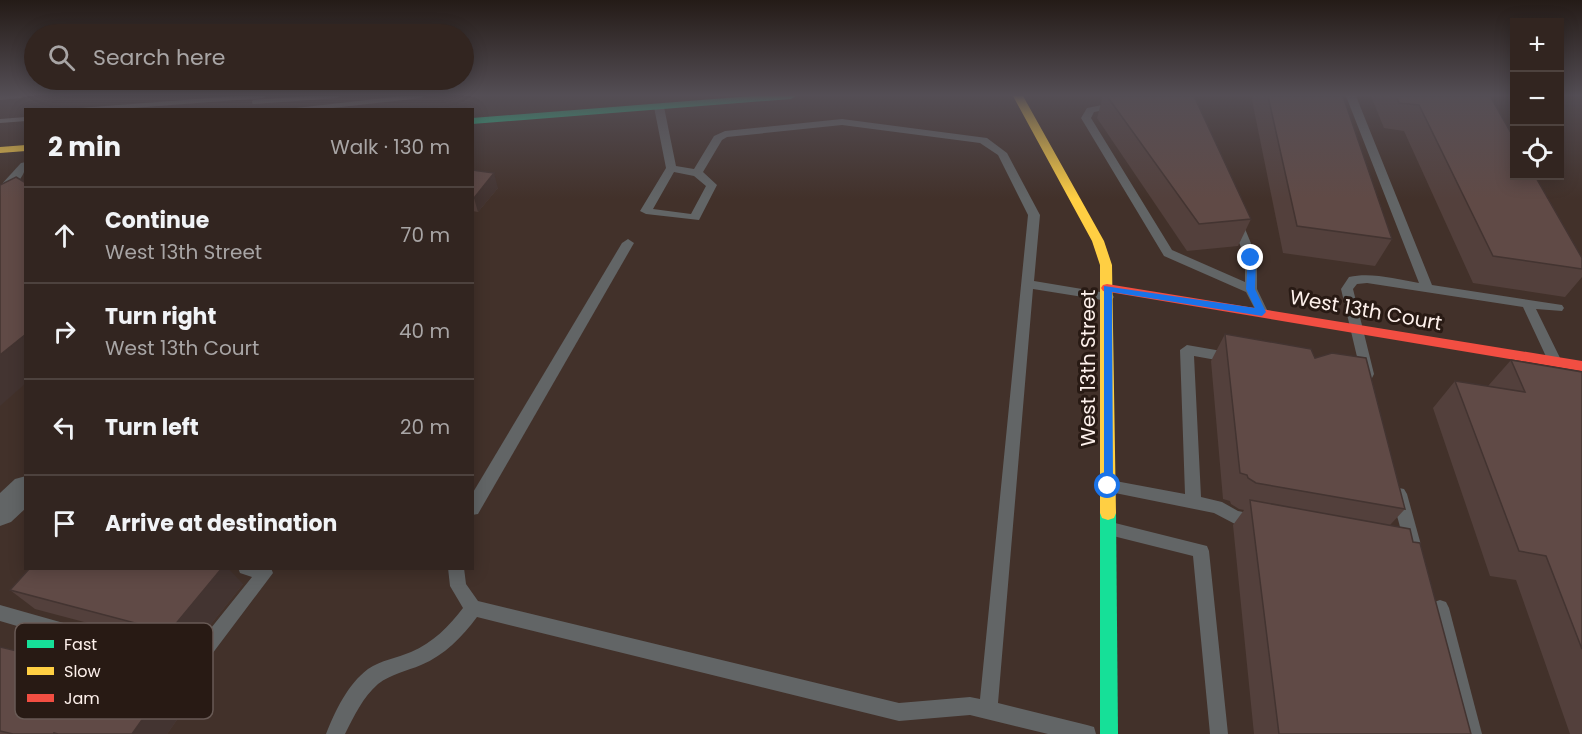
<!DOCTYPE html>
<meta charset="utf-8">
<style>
body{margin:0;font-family:Poppins,sans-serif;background:#3d312d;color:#f1f3f6}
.controls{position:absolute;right:18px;top:18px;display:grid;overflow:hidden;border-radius:0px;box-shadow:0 3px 15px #0003}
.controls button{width:54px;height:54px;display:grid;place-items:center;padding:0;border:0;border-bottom:2px solid #4d423e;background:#322520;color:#f1f3f6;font:30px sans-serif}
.stop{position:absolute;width:18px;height:18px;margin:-14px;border:4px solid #1a73e8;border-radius:50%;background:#fff}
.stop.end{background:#1a73e8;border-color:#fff;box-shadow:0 2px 6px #0008}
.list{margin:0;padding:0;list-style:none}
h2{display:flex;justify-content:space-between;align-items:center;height:78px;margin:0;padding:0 24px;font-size:26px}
h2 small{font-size:20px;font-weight:400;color:#a8a5a5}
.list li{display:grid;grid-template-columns:39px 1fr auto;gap:18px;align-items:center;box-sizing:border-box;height:96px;padding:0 24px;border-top:2px solid #4d423e}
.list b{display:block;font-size:22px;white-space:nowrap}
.list p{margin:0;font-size:20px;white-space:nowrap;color:#a8a5a5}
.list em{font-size:20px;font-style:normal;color:#a8a5a5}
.icon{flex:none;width:33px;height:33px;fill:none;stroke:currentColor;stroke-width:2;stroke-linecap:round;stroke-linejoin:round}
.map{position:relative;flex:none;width:1582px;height:734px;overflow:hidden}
.search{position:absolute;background:#322520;box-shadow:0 3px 15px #0003;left:24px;top:24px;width:450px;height:66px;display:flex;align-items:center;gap:15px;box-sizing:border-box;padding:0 21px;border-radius:33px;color:#a8a5a5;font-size:22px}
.panel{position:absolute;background:#322520;box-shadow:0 3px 15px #0003;left:24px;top:108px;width:450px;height:462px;border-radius:0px}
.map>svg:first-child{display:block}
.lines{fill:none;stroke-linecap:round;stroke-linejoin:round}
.lane{fill:#626566;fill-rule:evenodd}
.street{fill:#626566;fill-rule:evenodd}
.fast{fill:#16e098;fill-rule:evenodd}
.slow{fill:#ffcf43;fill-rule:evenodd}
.jam{fill:#f24e42;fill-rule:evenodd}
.rail{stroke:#757170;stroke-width:4}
.wall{fill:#53403c}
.shaded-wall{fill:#433431}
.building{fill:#604a46;stroke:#433431;stroke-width:1.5}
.route{fill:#1a73e8}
.labels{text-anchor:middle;stroke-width:6;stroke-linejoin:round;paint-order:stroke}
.street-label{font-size:20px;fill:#fef1ec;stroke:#281a14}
.key{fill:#281a14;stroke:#685a55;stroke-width:1.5}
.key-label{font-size:16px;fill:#fef1ec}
</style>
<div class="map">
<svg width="1582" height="734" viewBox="0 0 1582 734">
<rect width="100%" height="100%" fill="#42312a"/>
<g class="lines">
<g class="lane">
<path d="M1346,96H1356L1432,285L1562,305L1564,308L1562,311L1536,309L1562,362L1560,365H1550L1523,307L1367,283L1357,284L1353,289L1374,374L1372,378H1362L1341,289L1349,277C1371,272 1396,279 1419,283Z"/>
<polygon points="1117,102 1122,105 1120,107 1094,112 1091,118 1172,250 1245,282 1245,258 1231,221 1233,219 1241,219 1257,258 1257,289 1268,312 1266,315 1258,315 1246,292 1164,256 1081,118 1087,108"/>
<path d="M659,104L664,107L676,166L694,169L714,136L725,131L842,119L987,138L1007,153L1040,215L1034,281L1112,294L1114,297L1112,300L1108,301L1033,289L998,703L1087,725L1094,727L1096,734H1048L970,715L899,721L477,617C462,637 445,655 421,665C407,671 391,674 378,684C363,697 354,716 345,734H326C335,711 348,684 368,669C381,660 397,658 411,652C433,643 449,626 463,608L450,586L448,568H464L466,584L478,601L899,703L970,697L980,699L1028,215L998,155L980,143L842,125L727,137L722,140L703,172L717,185L699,220L646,214L640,211L666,168L654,107ZM674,172L694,176L706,186L691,214L653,209Z"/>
<path d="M26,162C26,176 14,190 0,192V186L21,163Z"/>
<polygon points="628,239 634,243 478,514 472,515 472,494 622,243"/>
<polygon points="1187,345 1233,353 1240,358 1233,363 1194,356 1201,497 1222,502 1238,511 1263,516 1265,521 1263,526 1257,528 1235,524 1214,513 1110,492 1105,490 1102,486 1105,482 1110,480 1185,494 1180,350"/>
<polygon points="1399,488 1404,489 1407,494 1421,545 1419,550 1413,552 1407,550 1405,545 1391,494 1394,489"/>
<polygon points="1111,522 1207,546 1209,551 1228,734 1210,734 1193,556 1105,534 1103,529 1105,524"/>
<polygon points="238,568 271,568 273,573 197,674 191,677 0,621 0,605 187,658 252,577 240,573"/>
<polygon points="1440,600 1446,602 1449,608 1482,734 1464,734 1431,608 1434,602"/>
</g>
<polygon class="street" points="26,476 26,508 11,522 0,526 0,493 15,479"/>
<g class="fast">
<polygon points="752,96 796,96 791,99 472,124 472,118"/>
<polygon points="1108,506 1114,508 1116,513 1118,734 1100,734 1100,513 1102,508"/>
</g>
<g class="slow">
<polygon points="1013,96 1023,96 1104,241 1112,265 1116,513 1114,518 1108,520 1102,518 1100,513 1100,265 1092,241"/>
<polygon points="26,145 26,151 0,153 0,147"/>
</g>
<polygon class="jam" points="1107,284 1582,361 1582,371 1103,291 1101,288 1103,285"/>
<g class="rail">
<polyline points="0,98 20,96"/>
<polyline points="254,102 337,96"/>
<polyline points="80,110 263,96"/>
<polyline points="296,110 421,96"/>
<polyline points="0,121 26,119"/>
</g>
</g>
<g class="wall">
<polygon points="1103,96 1194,96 1251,219 1238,246 1187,251 1097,118"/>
<polygon points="1253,96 1343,96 1392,239 1375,266 1283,253 1252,100"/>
<polygon points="1371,96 1490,96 1582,258 1582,277 1565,297 1473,283 1404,131 1384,128"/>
<polygon points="472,170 498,188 478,212 472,211"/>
<polygon points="1225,334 1315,358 1405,509 1390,525 1413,542 1471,734 1254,734 1233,525 1244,510 1239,509 1231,504 1230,501 1223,499 1211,361"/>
<polygon points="1511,360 1582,372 1582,734 1570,734 1516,580 1490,576 1433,408 1455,381 1488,386"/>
<polygon points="243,584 190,650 35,609 10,590"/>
<polygon points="0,647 166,686 188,704 167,734 0,734"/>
</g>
<g class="shaded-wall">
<polygon points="494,173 498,188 478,212 474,198"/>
<polygon points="26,334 26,383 0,406 0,355"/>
<polygon points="222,568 228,568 243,584 190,650 169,632"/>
<polygon points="166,686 188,704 167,734 132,734"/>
</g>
<g class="building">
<polygon points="1107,96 1194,96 1251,219 1199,224"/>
<polygon points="1268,96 1343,96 1392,239 1297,226"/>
<polygon points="1396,96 1490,96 1515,140 1515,176 1535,176 1582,258 1582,269 1493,256 1419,105 1399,103"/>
<polygon points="472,170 494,173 474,198 472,197"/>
<polygon points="16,177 26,183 26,334 0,355 0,185"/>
<polygon points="1225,334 1311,349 1315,358 1332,353 1366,358 1405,509 1256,483 1248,478 1247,475 1240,473"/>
<polygon points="1511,360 1582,372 1582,649 1546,556 1519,551 1455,381 1525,392"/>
<polygon points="1250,500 1410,529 1413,542 1420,543 1471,734 1279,734"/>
<polygon points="30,568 222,568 169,632 10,590"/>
<polygon points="0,647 166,686 132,734 58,734 54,733 54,734 13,734 0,731"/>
</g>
<linearGradient id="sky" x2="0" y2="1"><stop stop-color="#241b17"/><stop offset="0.48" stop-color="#544e55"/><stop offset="1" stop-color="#544e55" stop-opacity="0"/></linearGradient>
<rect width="1582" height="199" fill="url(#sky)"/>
<polygon class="route" points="1248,256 1256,258 1255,289 1266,312 1262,316 1112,292 1113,486 1112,489 1104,489 1104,286 1255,308 1246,289"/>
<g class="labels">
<g class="street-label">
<text transform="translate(1366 310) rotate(10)" y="7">West 13th Court</text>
<text transform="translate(1088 368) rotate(-90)" y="7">West 13th Street</text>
</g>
</g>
<rect x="15" y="623" width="198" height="96" rx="9" class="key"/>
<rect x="27" y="640" width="27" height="8" fill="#16e098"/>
<rect x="27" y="667" width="27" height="8" fill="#ffcf43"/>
<rect x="27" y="694" width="27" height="8" fill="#f24e42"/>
<g class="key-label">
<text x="64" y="650">Fast</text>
<text x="64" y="677">Slow</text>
<text x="64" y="704">Jam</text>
</g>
</svg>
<div class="controls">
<button>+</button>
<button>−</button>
<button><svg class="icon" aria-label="locate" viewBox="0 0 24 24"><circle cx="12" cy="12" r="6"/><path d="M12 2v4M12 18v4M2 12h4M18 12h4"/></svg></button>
</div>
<div class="stop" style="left:1108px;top:486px"></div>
<div class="stop end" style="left:1251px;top:258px"></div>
<div class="search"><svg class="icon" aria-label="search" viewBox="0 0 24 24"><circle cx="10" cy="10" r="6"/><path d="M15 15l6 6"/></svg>Search here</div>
<section class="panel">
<h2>2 min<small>Walk · 130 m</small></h2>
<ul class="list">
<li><svg class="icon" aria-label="ahead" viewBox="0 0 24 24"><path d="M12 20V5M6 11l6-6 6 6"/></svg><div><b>Continue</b><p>West 13th Street</p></div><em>70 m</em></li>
<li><svg class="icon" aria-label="right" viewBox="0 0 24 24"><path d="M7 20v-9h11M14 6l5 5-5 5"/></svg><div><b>Turn right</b><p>West 13th Court</p></div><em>40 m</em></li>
<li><svg class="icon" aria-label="left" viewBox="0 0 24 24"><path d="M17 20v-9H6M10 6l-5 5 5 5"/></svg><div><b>Turn left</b></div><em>20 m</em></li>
<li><svg class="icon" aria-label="arrive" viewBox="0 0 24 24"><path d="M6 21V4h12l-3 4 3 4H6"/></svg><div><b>Arrive at destination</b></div></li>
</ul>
</section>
</div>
